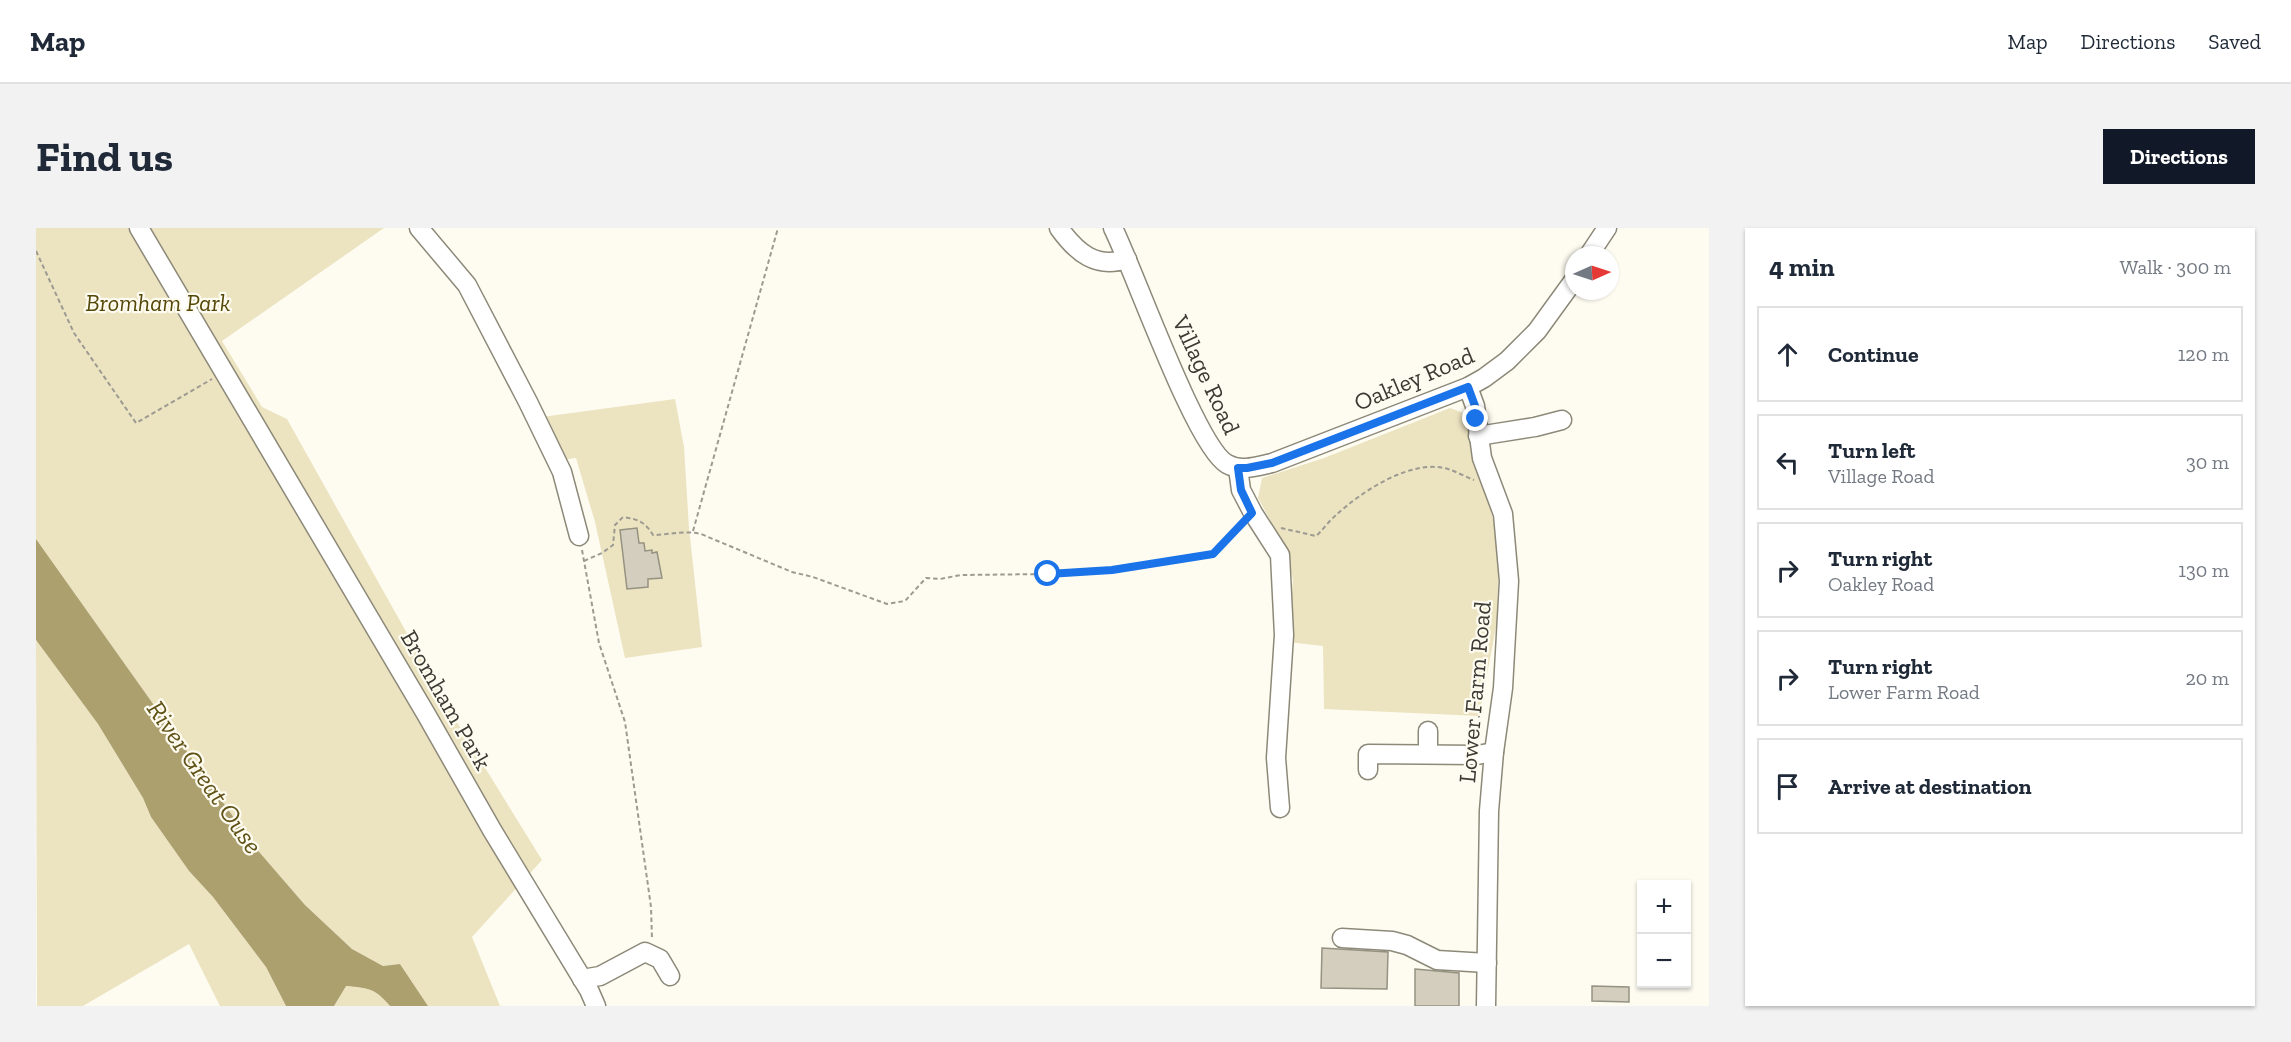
<!DOCTYPE html>
<meta charset="utf-8">
<style>
body{margin:0;font-family:"Zilla Slab",serif;background:#f2f2f3;color:#1f2937}
.controls{position:absolute;right:18px;bottom:18px;display:grid;overflow:hidden;border-radius:0px;box-shadow:0 2px 4px #0004}
.controls button{width:54px;height:54px;display:grid;place-items:center;padding:0;border:0;border-bottom:2px solid #e0e1e3;background:#fff;color:#1f2937;font:30px sans-serif}
.compass{position:absolute;left:1529px;top:18px;width:54px;height:54px;border-radius:50%;background:#fff;box-shadow:0 2px 4px #0004;rotate:87deg}
.stop{position:absolute;width:18px;height:18px;margin:-14px;border:4px solid #1a73e8;border-radius:50%;background:#fff}
.stop.end{background:#1a73e8;border-color:#fff;box-shadow:0 2px 6px #0008}
.list{margin:0;padding:0;list-style:none}
h2{display:flex;justify-content:space-between;align-items:center;height:78px;margin:0;padding:0 24px;font-size:26px}
h2 small{font-size:20px;font-weight:400;color:#747a83}
.list li{display:grid;grid-template-columns:39px 1fr auto;gap:18px;align-items:center;box-sizing:border-box;height:96px;margin:0 12px 12px;padding:0 12px;border:2px solid #e0e1e3;border-radius:0px}
.list b{display:block;font-size:22px;white-space:nowrap}
.list p{margin:0;font-size:20px;white-space:nowrap;color:#747a83}
.list em{font-size:20px;font-style:normal;color:#747a83}
.icon{flex:none;width:33px;height:33px;fill:none;stroke:currentColor;stroke-width:2;stroke-linecap:round;stroke-linejoin:round}
.map{position:relative;flex:none;width:1673px;height:778px;overflow:hidden;border-radius:0px}
header{display:flex;align-items:center;gap:36px;box-sizing:border-box;height:84px;padding:0 30px;background:#fff;border-bottom:2px solid #e0e1e3}
header strong{font-size:28px}
nav{display:flex;gap:33px;margin-inline-start:auto;font-size:21px}
.intro{display:flex;align-items:center;justify-content:space-between;box-sizing:border-box;height:144px;padding:0 36px}
h1{margin:0;font-size:42px}
.button{padding:15px 27px;border-radius:0px;background:#111827;color:#fff;font-size:21px;font-weight:700}
main{display:flex;gap:36px;padding:0 36px}
aside{flex:1;background:#fff;border-radius:0px;box-shadow:0 2px 4px #0004}
.map>svg:first-child{display:block}
.green{fill:#ece3c1}
.water{fill:#aca06f}
.building{fill:#d3cebd;stroke:#969282;stroke-width:1.5}
.lines{fill:none;stroke-linecap:round;stroke-linejoin:round}
.minor-casing{stroke:#8d8979;stroke-width:21}
.path{stroke:#9c9a91;stroke-width:2;stroke-dasharray:4.5 3;stroke-linecap:butt}
.minor{stroke:#fff;stroke-width:18}
.route{stroke:#1a73e8;stroke-width:8}
.labels{text-anchor:middle;stroke-width:4.5;stroke-linejoin:round;paint-order:stroke}
.park-label{font-size:24px;font-style:italic;fill:#544707;stroke:#fefcf1}
.street-label{font-size:24px;fill:#3c3a33;stroke:#fefcf1}
.water-label{font-size:26px;font-style:italic;fill:#605217;stroke:#fefcf1}
</style>
<header>
<strong>Map</strong>
<nav><a>Map</a><a>Directions</a><a>Saved</a></nav>
</header>
<div class="intro"><h1>Find us</h1><a class="button">Directions</a></div>
<main>
<div class="map">
<svg width="1673" height="778" viewBox="0 0 1673 778">
<rect width="100%" height="100%" fill="#fefcf1"/>
<g class="green">
<polygon points="0,0 348,0 186,113 226,179 251,191 419,491 506,632 436,709 464,778 392,778 364,736 347,738 316,721 269,677 218,618 0,311"/>
<polygon points="639,171 648,219 653,300 666,419 589,430 559,294 540,230 526,232 506,189"/>
<polygon points="1414,180 1433,187 1463,318 1461,394 1443,488 1288,481 1287,418 1252,414 1257,352 1248,317 1222,270 1226,250 1288,230"/>
<polygon points="0,412 62,496 107,570 115,589 153,643 177,669 230,739 250,778 184,778 153,716 47,778 1,778"/>
<path d="M309,758C332,760 339,760 354,778H298Z"/>
</g>
<path class="water" d="M0,311L218,618L269,677L316,721L347,738L364,736L392,778H354C339,760 332,760 310,758L298,778H250L230,739L177,669L153,643L115,589L107,570L62,496L0,412Z"/>
<g class="building">
<polygon points="601,300 603,315 608,315 609,323 616,322 616,325 621,324 626,350 612,351 612,359 591,361 584,302"/>
<polygon points="1286,720 1352,724 1351,761 1285,760"/>
<polygon points="1379,741 1423,745 1423,778 1379,778"/>
<polygon points="1556,758 1593,759 1593,774 1556,773"/>
</g>
<g class="lines">
<g class="minor-casing">
<g id="minor">
<polyline points="103,0 390,486 456,602 553,762 560,778"/>
<polyline points="383,0 431,57 492,174 526,244 543,308"/>
<path d="M1023,0C1041,25 1060,41 1091,31"/>
<path d="M1077,0C1098,42 1160,219 1191,236C1205,244 1222,238 1236,235L1432,159L1448,150L1471,133L1501,103L1538,52"/>
<polyline points="1553,27 1571,0"/>
<polyline points="1432,159 1439,178 1446,230 1467,286 1473,353 1467,460 1458,524 1453,583 1450,778"/>
<polyline points="1442,208 1499,199 1526,192"/>
<polyline points="1202,240 1205,262 1217,285 1244,327 1248,407 1240,530 1244,580"/>
<polyline points="1392,526 1392,503"/>
<polyline points="1332,542 1332,526 1441,527 1458,524"/>
<polyline points="1306,710 1356,713 1371,717 1401,732 1451,735"/>
<polyline points="546,751 564,748 609,724 624,731 634,748"/>
</g>
</g>
<g class="path">
<polyline points="0,23 38,105 100,195 176,151"/>
<path d="M1245,300L1280,308C1287,302 1292,294 1299,288C1325,264 1375,230 1412,241C1421,244 1430,249 1438,252"/>
<polyline points="657,303 742,0"/>
<polyline points="546,322 563,415 589,494 615,679 616,711"/>
<path d="M548,333L566,325L577,317L579,297L587,289C602,291 609,294 617,307C632,307 649,302 665,306L756,344L777,349L851,376L869,373L890,350L904,351L925,347L1012,346L1121,336L1177,326L1206,296"/>
<polyline points="1442,512 1443,488"/>
</g>
<use href="#minor" class="minor"/>
</g>
<g class="lines">
<polyline class="route" points="1012,346 1076,342 1177,326 1216,285 1205,262 1202,240 1211,240 1236,235 1432,159 1439,178 1440,191"/>
</g>
<g class="labels">
<g class="park-label">
<text x="122" y="83">Bromham Park</text>
</g>
<g class="street-label">
<text transform="translate(1170 147) rotate(65)" y="8">Village Road</text>
<text transform="translate(1378 151) rotate(-23)" y="8">Oakley Road</text>
<text transform="translate(1439 464) rotate(-85)" y="8">Lower Farm Road</text>
<text transform="translate(410 472) rotate(60)" y="8">Bromham Park</text>
</g>
<g class="water-label">
<text transform="translate(169 549) rotate(55)" y="9">River Great Ouse</text>
</g>
</g>
</svg>
<div class="controls">
<button>+</button>
<button>−</button>
</div>
<svg class="compass" viewBox="-18 -18 36 36"><path d="M0-13l5 13h-10z" fill="#e53935"/><path d="M0 13l5-13h-10z" fill="#747a83"/></svg>
<div class="stop" style="left:1012px;top:346px"></div>
<div class="stop end" style="left:1440px;top:191px"></div>
</div>
<aside>
<h2>4 min<small>Walk · 300 m</small></h2>
<ul class="list">
<li><svg class="icon" aria-label="ahead" viewBox="0 0 24 24"><path d="M12 20V5M6 11l6-6 6 6"/></svg><div><b>Continue</b></div><em>120 m</em></li>
<li><svg class="icon" aria-label="left" viewBox="0 0 24 24"><path d="M17 20v-9H6M10 6l-5 5 5 5"/></svg><div><b>Turn left</b><p>Village Road</p></div><em>30 m</em></li>
<li><svg class="icon" aria-label="right" viewBox="0 0 24 24"><path d="M7 20v-9h11M14 6l5 5-5 5"/></svg><div><b>Turn right</b><p>Oakley Road</p></div><em>130 m</em></li>
<li><svg class="icon" aria-label="right" viewBox="0 0 24 24"><path d="M7 20v-9h11M14 6l5 5-5 5"/></svg><div><b>Turn right</b><p>Lower Farm Road</p></div><em>20 m</em></li>
<li><svg class="icon" aria-label="arrive" viewBox="0 0 24 24"><path d="M6 21V4h12l-3 4 3 4H6"/></svg><div><b>Arrive at destination</b></div></li>
</ul>
</aside>
</main>
